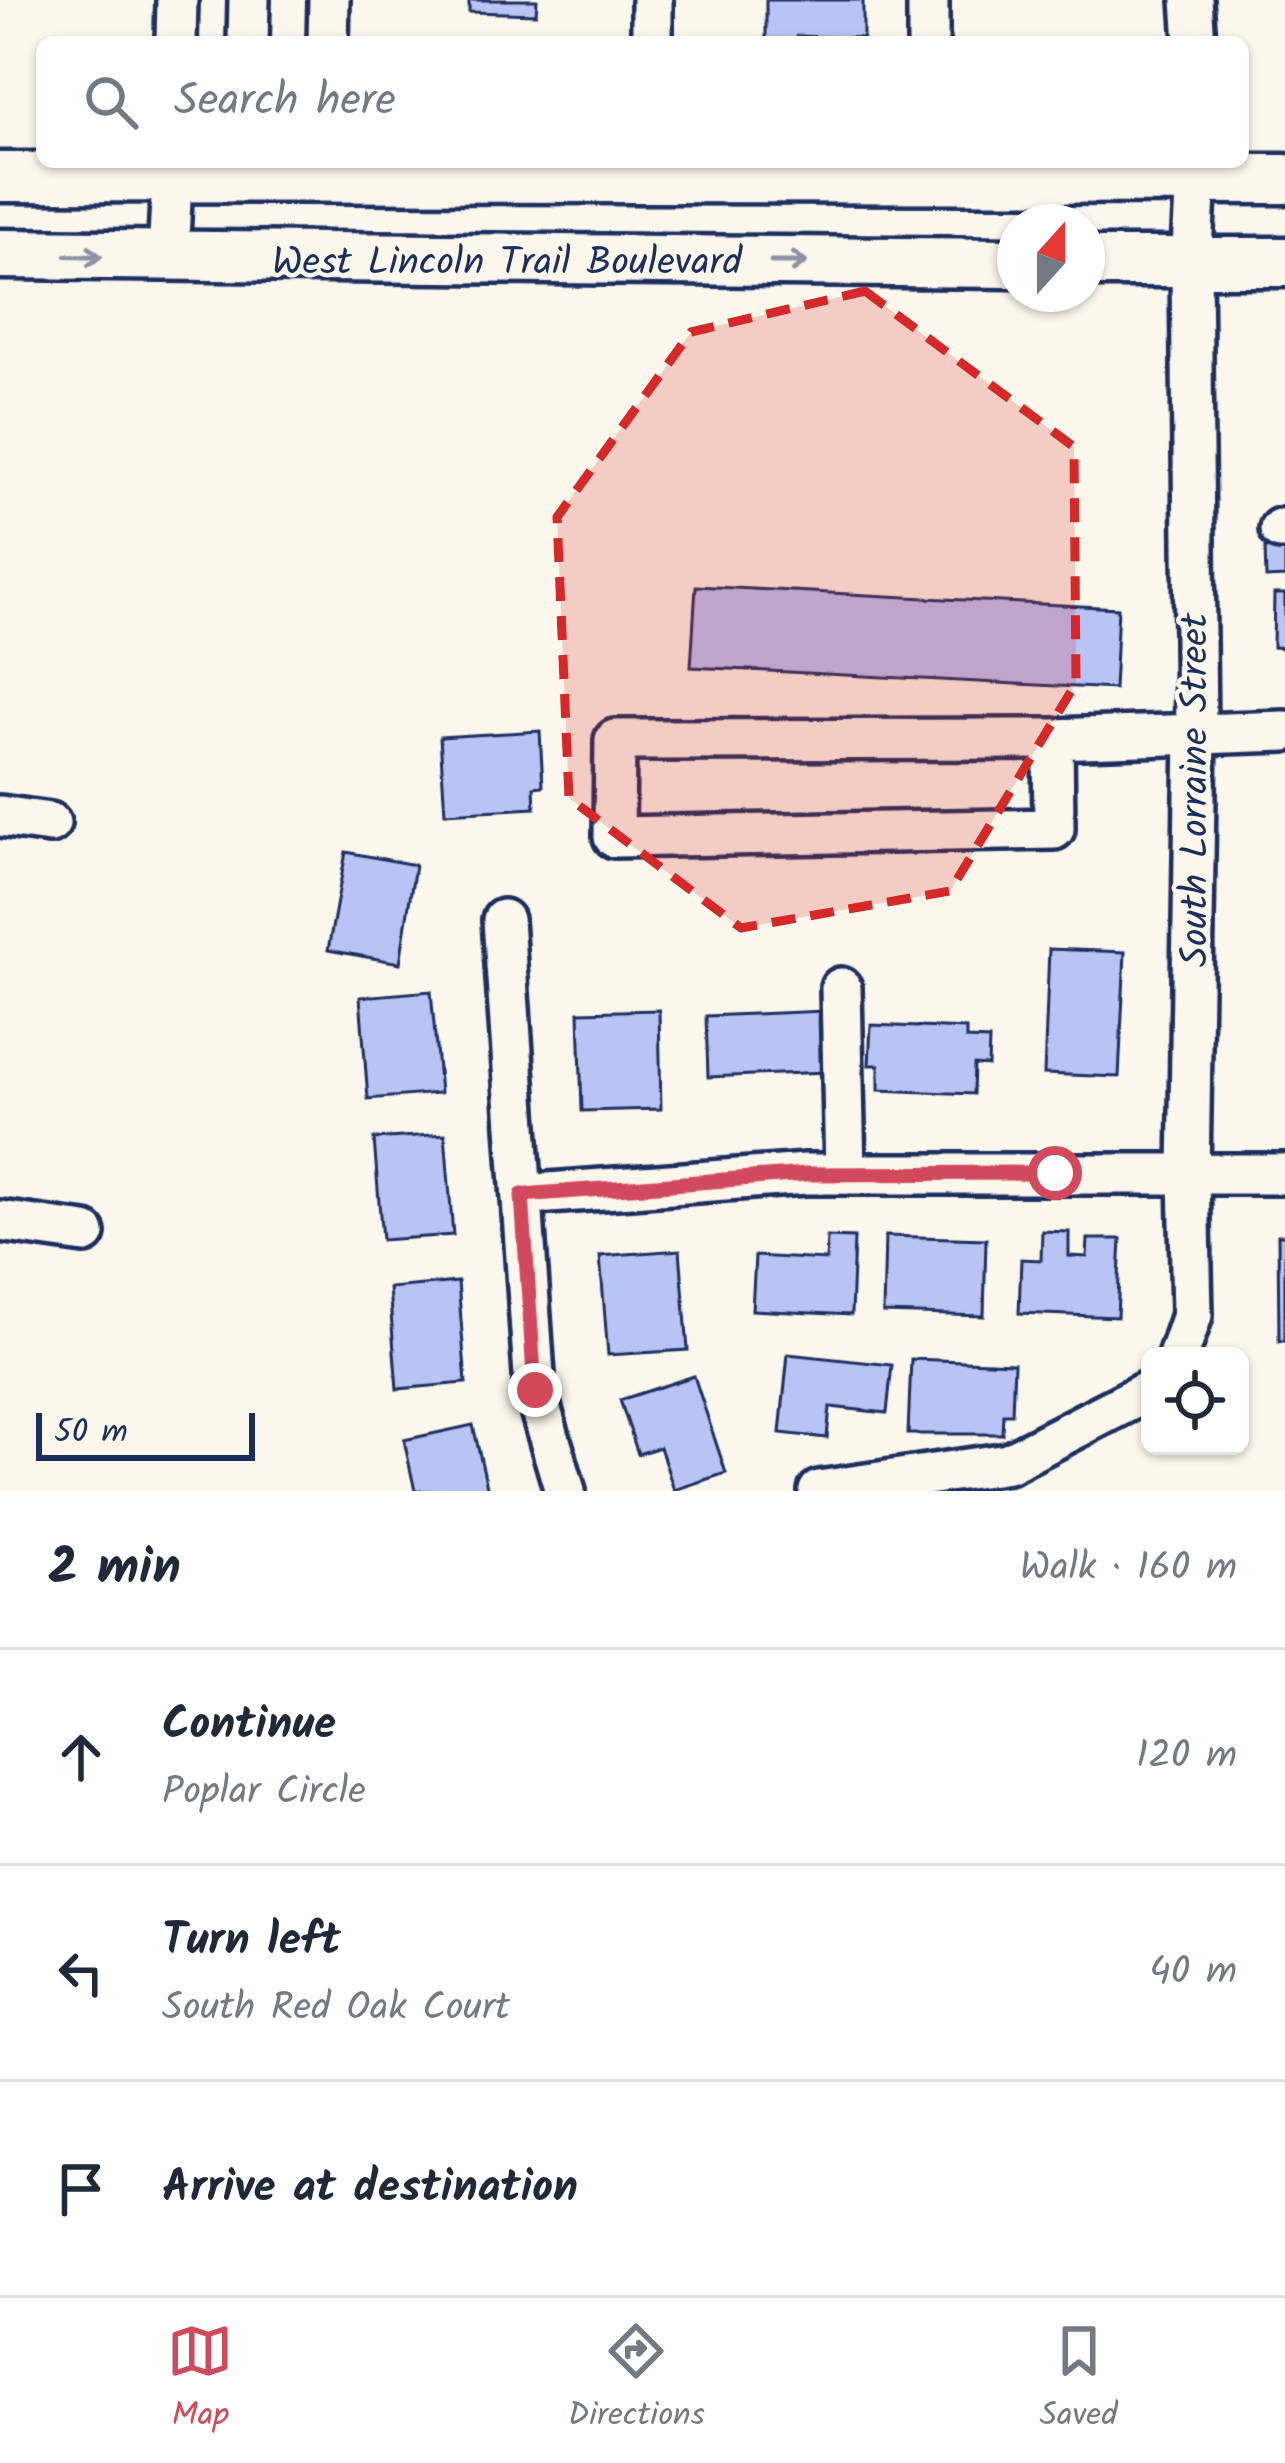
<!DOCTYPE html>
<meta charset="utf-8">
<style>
body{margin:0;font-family:Kalam,sans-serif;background:#f2f2f3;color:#1f2937}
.controls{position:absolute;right:36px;bottom:36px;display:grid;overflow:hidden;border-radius:18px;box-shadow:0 3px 9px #0004}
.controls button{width:108px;height:108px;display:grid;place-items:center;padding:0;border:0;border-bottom:3px solid #e0e1e3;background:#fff;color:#1f2937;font:60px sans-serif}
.compass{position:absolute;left:997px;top:204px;width:108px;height:108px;border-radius:50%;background:#fff;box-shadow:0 3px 9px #0004;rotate:21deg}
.scale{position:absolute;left:36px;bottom:30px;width:219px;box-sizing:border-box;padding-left:12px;border:6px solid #1b2f5e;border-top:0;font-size:33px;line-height:42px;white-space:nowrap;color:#1b2f5e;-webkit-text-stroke:9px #fbf7ec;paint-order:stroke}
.stop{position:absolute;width:36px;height:36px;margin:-27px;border:9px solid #d1495b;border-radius:50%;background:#fff}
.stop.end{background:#d1495b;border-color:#fff;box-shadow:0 3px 12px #0008}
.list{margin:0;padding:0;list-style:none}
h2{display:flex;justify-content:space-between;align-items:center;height:156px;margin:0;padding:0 48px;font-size:51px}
h2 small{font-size:39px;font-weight:400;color:#747a83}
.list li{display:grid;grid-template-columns:78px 1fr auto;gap:36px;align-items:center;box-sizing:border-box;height:216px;padding:0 48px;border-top:3px solid #e0e1e3}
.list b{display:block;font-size:45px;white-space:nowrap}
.list p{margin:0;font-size:39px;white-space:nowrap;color:#747a83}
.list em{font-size:39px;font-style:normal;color:#747a83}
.icon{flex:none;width:66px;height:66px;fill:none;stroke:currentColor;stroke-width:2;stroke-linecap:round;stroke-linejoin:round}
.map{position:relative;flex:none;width:1285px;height:1491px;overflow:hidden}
.search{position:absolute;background:#fff;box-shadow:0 3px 9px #0004;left:36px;right:36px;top:36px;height:132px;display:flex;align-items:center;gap:30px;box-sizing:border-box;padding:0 42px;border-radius:18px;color:#747a83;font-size:45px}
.sheet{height:804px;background:#fff}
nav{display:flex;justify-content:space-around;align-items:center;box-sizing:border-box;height:168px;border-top:3px solid #e0e1e3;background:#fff;font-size:33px;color:#747a83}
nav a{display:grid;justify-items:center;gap:6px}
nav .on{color:#d1495b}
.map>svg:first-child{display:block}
.building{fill:#b9c3f4;stroke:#1b2f5e;stroke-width:3}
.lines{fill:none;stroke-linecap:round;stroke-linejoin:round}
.minor-casing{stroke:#1b2f5e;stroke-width:48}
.major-casing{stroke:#1b2f5e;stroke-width:57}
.minor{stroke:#fbf7ec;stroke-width:39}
.major{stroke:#fbf7ec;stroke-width:48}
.oneway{stroke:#8b93a5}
.route{stroke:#d1495b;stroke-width:15}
.marked{fill:#d62828;fill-opacity:0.2;stroke:#d62828;stroke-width:9;stroke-dasharray:24 15;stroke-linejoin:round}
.labels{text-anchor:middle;stroke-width:9;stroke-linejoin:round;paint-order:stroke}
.street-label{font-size:39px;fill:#1b2f5e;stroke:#fbf7ec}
</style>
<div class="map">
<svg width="1285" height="1491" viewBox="0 0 1285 1491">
<rect width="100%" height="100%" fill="#fbf7ec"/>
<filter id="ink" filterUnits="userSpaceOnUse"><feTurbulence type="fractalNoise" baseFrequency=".00833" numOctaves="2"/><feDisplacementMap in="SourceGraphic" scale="24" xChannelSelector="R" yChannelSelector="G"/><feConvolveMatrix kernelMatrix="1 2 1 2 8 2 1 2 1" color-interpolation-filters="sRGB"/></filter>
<g filter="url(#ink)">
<g class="building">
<polygon points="469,0 537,0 536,14 469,12"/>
<polygon points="766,0 863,0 863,38 797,36 797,42 766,42"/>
<polygon points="1285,547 1285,577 1266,578 1265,548"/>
<polygon points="696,586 1118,608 1114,689 691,667"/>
<polygon points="1274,594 1285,594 1285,648 1273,647"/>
<polygon points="540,731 543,786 534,787 535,808 445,813 440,737"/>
<polygon points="346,852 415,865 400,963 328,950"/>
<polygon points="1049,949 1125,952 1119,1077 1044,1074"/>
<polygon points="431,991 440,1093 368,1099 360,997"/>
<polygon points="659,1010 661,1109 582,1111 579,1012"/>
<polygon points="824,1011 827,1072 708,1077 706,1016"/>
<polygon points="871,1025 966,1029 966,1039 989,1040 988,1066 974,1065 973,1094 879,1090 879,1065 869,1065"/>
<polygon points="445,1134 453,1235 382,1240 374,1139"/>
<polygon points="1042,1231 1069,1232 1069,1256 1087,1257 1088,1239 1121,1239 1117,1317 1019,1313 1021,1259 1041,1260"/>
<polygon points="1278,1235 1285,1235 1285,1341 1279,1341"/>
<polygon points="885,1236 986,1239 984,1316 883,1313"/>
<polygon points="827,1237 854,1238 851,1315 752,1310 755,1256 826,1260"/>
<polygon points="680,1250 688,1350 608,1355 600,1256"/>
<polygon points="458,1282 466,1383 397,1389 389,1288"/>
<polygon points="788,1354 892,1365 887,1413 830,1407 827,1438 780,1433"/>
<polygon points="911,1359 1014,1363 1012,1414 1003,1414 1002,1434 908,1434"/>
<polygon points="694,1376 726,1473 674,1490 660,1447 638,1454 620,1400"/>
<polygon points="473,1425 488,1491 415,1491 404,1440"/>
</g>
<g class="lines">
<g class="minor-casing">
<g id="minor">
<polyline points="652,0 652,42"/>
<polyline points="928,0 928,42"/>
<polyline points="1192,0 1195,42"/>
<polyline points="176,42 177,0"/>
<polyline points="248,42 249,0"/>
<polyline points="328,42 329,0"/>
<polyline points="168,257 173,162"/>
<polyline points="1280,529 1285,529"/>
<polyline points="1053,739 1054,829 614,837 615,740 1053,739 1285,731"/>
<polyline points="0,816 50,823"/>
<polyline points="503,920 535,1390 565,1491"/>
<polyline points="841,988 845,1174"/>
<polyline points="522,1195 806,1174 1285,1174"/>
<polyline points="0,1221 85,1233"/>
<polyline points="1178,1356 1192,1315 1189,1175 1196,732 1191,265 1197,162"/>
<polyline points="819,1491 1008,1463 1150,1390"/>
</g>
</g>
<g class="major-casing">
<g id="major">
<polyline points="0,177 1285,179"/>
<polyline points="0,254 1015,263"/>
<polyline points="1087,262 1285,262"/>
</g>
</g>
<use href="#minor" class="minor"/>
<use href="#major" class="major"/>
</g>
<defs><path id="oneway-shaft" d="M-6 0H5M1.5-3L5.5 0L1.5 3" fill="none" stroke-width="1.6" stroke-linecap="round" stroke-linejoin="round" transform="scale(3)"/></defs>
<g class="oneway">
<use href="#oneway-shaft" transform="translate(84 256) rotate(1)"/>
<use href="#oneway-shaft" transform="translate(789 262)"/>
</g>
</g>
<g class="lines" filter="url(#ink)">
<polyline class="route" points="535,1390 522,1195 806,1174 1055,1173"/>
</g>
<path class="marked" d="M865,291L1074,447L1076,683L950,891L741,928L569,798L557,517L691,332Z"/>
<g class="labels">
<g class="street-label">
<text x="507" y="274">West Lincoln Trail Boulevard</text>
<text transform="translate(1193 790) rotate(-90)" y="14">South Lorraine Street</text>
</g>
</g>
</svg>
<div class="controls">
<button><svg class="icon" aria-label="locate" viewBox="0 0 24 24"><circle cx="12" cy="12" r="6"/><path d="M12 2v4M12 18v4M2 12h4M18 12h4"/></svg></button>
</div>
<svg class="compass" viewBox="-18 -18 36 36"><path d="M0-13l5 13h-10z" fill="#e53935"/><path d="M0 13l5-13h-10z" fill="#747a83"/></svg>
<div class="scale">50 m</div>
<div class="stop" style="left:1055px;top:1173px"></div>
<div class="stop end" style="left:535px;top:1390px"></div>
<div class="search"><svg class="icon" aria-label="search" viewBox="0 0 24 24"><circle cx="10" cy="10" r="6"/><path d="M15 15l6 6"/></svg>Search here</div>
</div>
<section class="sheet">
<h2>2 min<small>Walk · 160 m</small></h2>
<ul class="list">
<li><svg class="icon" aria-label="ahead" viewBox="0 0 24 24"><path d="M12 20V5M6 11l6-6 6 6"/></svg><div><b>Continue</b><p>Poplar Circle</p></div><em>120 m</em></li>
<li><svg class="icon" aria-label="left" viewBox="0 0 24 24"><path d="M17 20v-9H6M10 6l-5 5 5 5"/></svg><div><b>Turn left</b><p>South Red Oak Court</p></div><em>40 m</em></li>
<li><svg class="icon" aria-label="arrive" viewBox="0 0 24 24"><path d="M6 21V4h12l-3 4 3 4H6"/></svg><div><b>Arrive at destination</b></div></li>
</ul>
</section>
<nav>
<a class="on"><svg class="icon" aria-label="map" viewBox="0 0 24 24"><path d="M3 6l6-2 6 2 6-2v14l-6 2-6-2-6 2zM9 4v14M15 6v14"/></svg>Map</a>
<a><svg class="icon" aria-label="directions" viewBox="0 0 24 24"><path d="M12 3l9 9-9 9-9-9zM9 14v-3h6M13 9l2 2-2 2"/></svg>Directions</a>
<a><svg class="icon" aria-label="saved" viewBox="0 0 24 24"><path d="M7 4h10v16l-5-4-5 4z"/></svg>Saved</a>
</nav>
